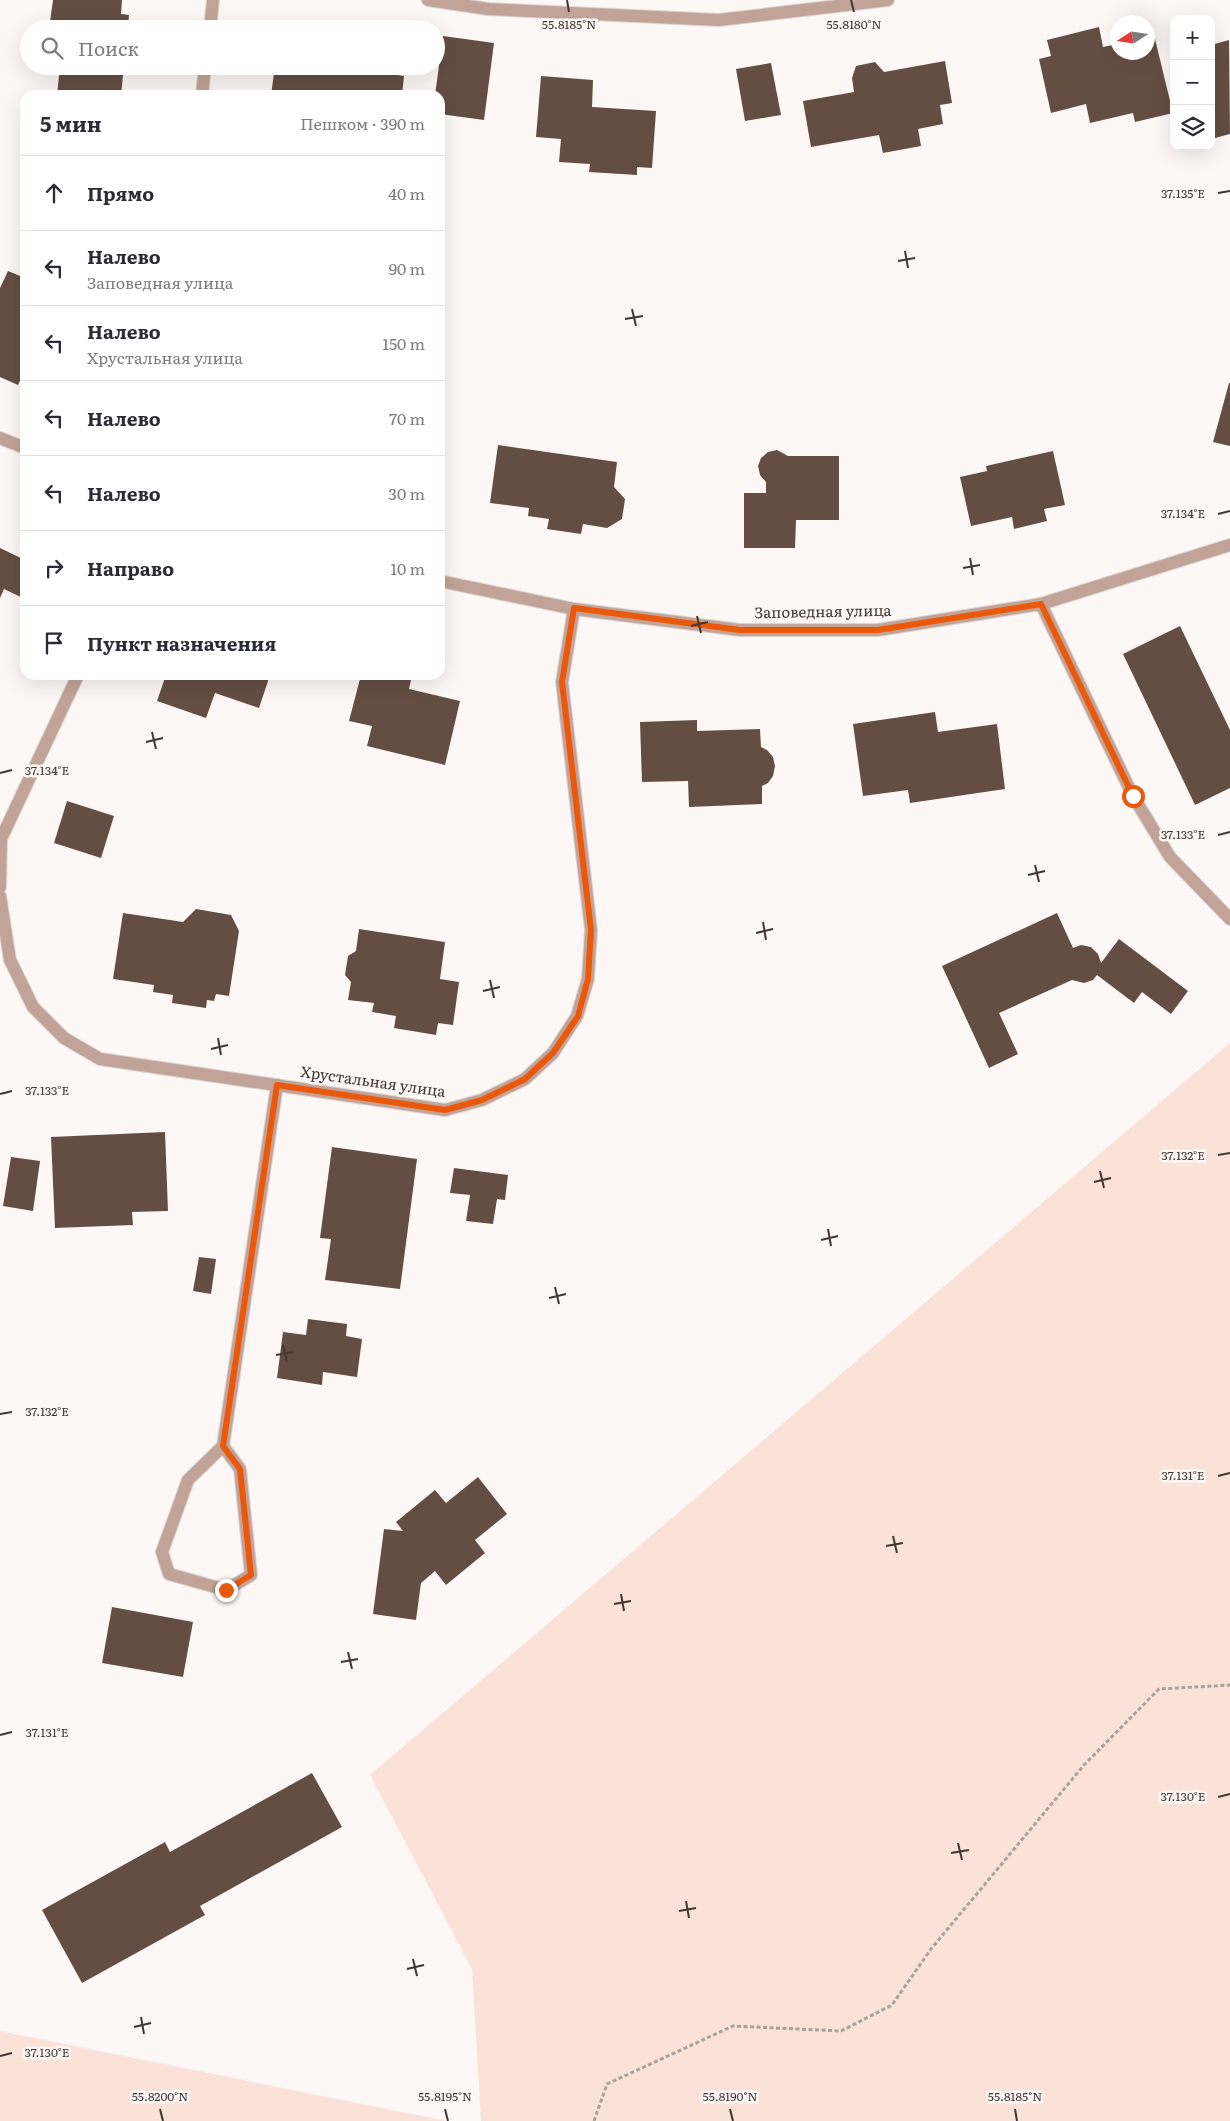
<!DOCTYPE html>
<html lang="ru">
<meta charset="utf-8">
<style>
body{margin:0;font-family:Literata,serif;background:#f7f7f7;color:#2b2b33}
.controls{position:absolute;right:15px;top:15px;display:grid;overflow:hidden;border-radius:10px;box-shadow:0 5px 20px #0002}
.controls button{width:45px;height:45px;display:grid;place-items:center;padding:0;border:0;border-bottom:1px solid #e1e1e2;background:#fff;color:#2b2b33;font:25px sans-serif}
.compass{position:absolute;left:1110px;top:15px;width:45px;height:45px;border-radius:50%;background:#fff;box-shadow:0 5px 20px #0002;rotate:258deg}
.stop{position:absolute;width:15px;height:15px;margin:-11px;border:4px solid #ea580c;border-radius:50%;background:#fff}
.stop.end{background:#ea580c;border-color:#fff;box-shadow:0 1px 5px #0008}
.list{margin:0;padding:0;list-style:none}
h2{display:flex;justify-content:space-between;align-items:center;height:65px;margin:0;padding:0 20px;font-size:21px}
h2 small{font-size:16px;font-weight:400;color:#7c7c81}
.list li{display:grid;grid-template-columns:32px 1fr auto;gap:15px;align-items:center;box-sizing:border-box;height:75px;padding:0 20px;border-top:1px solid #e1e1e2}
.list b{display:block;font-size:19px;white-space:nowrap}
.list p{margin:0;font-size:16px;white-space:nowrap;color:#7c7c81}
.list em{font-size:16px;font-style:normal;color:#7c7c81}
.icon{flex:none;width:28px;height:28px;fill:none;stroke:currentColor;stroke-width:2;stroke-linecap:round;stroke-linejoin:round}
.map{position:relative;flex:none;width:1230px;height:2121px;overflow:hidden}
.search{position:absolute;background:#fff;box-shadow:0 5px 20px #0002;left:20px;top:20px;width:425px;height:55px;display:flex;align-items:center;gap:12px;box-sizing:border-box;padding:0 18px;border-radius:28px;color:#7c7c81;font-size:19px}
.panel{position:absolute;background:#fff;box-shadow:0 5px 20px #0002;left:20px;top:90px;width:425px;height:590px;border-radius:15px}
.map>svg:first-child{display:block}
.green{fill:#fae2d8}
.building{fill:#644e44}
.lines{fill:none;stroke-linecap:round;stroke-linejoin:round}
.lane-casing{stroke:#dbd4d2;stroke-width:14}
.street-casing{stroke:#dbd4d2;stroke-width:14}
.path{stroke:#aaa19e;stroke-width:3;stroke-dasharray:4 2.5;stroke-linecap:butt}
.lane{stroke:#c1a497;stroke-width:12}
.street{stroke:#c1a497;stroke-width:12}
.route{stroke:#ea580c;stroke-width:6}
.ticks{fill:none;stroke:#423733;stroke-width:2}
.labels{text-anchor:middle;stroke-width:5;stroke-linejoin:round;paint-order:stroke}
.street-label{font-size:15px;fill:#423733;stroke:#fdf7f5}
.ticks-label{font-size:12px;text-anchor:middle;fill:#423733;stroke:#fdf7f5;stroke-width:5;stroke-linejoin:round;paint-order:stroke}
</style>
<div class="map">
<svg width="1230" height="2121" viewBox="0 0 1230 2121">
<rect width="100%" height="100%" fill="#fdf7f5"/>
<g class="green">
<polygon points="1230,1043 1230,2121 481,2121 472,1969 370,1775"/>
<polygon points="0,2031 447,2121 0,2121"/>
</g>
<g class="building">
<polygon points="53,0 122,0 121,14 129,15 128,29 49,29"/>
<polygon points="1099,27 1103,47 1118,44 1118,52 1148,52 1148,37 1154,35 1173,113 1135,122 1133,113 1090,123 1086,104 1051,113 1039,59 1051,56 1047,40"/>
<polygon points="443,36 494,43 484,120 440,114 440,95 435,95"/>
<polygon points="1229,40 1230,134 1211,139 1211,45"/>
<polygon points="945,61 952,103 940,105 943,124 918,129 921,146 883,153 879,135 811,147 803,101 854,92 852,78 856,66 875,62 884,72"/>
<polygon points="771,63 781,115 745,121 736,69"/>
<polygon points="60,66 124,66 121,95 57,95"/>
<polygon points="275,66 377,66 377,72 404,76 402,95 271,95"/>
<polygon points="541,76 593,80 592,107 656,111 652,168 637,167 637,175 589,172 590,164 559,162 561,139 536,137"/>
<polygon points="8,271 25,278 25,370 18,385 0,377 0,288"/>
<polygon points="1229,383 1230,383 1230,446 1213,442"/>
<polygon points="498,445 617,462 614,487 625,499 622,519 607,528 583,524 581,534 547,529 549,519 528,516 529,508 490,503"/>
<polygon points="777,450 788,456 839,456 839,520 796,520 795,548 744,548 744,493 766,493 766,482 760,475 758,466 761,458 768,452"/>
<polygon points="1053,451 1065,505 1044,509 1047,521 1014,529 1012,517 971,526 960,477 987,471 986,466"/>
<polygon points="0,548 25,560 25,599 4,589 0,598"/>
<polygon points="1180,626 1230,730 1230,788 1195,805 1123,654"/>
<polygon points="166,675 270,675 259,708 215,693 206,718 157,701"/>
<polygon points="361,675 412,675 409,689 460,701 445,765 367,746 372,726 349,721"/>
<polygon points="935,712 938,732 997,724 1005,789 910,803 908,790 863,796 853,724"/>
<polygon points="697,720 697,731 760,729 761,747 767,750 773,757 775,766 773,776 768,783 762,786 762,804 689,807 688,781 642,782 640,722"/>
<polygon points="67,801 114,816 101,858 54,843"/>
<polygon points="196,909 231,915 239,931 229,996 216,994 214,1001 207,1000 206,1008 172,1003 173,995 153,992 154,985 113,979 123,913 183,922"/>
<polygon points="1057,913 1073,948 1081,945 1091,947 1098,954 1101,963 1119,939 1188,991 1171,1014 1142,992 1134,1003 1097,975 1093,980 1084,983 1072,980 999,1013 1018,1054 989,1068 942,966"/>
<polygon points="359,929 445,942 440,979 459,982 453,1025 438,1023 436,1035 394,1028 396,1016 372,1012 374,1003 348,1000 351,982 345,975 348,956 356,951"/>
<polygon points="165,1132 168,1211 132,1212 133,1225 55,1228 51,1137"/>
<polygon points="332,1147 417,1159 400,1289 325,1280 331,1239 320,1238"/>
<polygon points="11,1157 40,1161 33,1211 3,1206"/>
<polygon points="454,1168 508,1175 505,1200 497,1199 493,1224 466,1221 470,1195 450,1193"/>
<polygon points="199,1257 216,1259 211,1294 193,1291"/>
<polygon points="308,1319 347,1324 346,1336 362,1339 357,1377 323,1372 322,1385 277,1378 283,1332 306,1335"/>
<polygon points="478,1477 507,1514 475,1540 485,1553 446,1585 435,1571 421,1583 416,1620 373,1614 384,1529 403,1531 396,1522 435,1490 446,1503"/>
<polygon points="112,1607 193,1622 183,1677 102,1663"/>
<polygon points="312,1773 342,1827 200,1906 205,1915 82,1983 42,1910 165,1842 170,1852"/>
</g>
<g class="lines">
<g class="lane-casing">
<polyline id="lane" points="223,1446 240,1469 251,1575 226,1590 169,1574 162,1552 188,1480 223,1446 277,1085"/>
</g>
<g class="street-casing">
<g id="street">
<polyline points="428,0 488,9 719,20 888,0"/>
<polyline points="210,29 213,0"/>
<polyline points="202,95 205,66"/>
<polyline points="0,438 25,448"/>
<polyline points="440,581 574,609 740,630 878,630 1041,604 1230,545"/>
<polyline points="1041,604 1133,796 1170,857 1230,919"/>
<polyline points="0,887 1,839 78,675"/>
<polyline points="0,896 10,960 33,1007 64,1038 100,1059 445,1110 482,1100 525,1079 553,1053 577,1016 588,979 591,930 562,682 574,609"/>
</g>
</g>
<polyline class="path" points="594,2121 607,2084 733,2026 841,2031 892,2005 931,1949 1084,1765 1159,1689 1230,1685"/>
<use href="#lane" class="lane"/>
<use href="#street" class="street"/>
</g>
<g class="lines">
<polyline class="route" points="226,1590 251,1575 240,1469 223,1446 277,1085 445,1110 482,1100 525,1079 553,1053 578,1016 588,979 591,930 562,682 574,608 740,630 878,630 1041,604 1133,796"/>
</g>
<path class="ticks" d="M567,0L569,12M851,0L854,12M1218,193L1230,191M905,251L908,268M898,261L915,258M632,309L636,326M625,319L643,316M1218,514L1230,511M970,558L973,575M963,568L980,565M697,616L701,633M691,626L708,622M152,732L156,749M146,742L163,738M0,773L12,770M1218,835L1230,832M1035,865L1039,882M1028,875L1045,871M763,922L766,940M756,933L773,929M490,980L494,998M483,991L500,987M218,1038L221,1055M211,1049L228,1045M0,1094L12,1091M1218,1155L1230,1153M1100,1171L1104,1188M1094,1182L1111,1178M828,1229L831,1246M821,1240L838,1236M555,1287L559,1304M549,1298L566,1294M283,1345L287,1362M276,1355L293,1352M0,1414L12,1412M1218,1476L1230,1473M893,1536L897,1553M886,1546L903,1543M621,1594L624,1611M614,1604L631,1601M348,1652L352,1669M341,1662L358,1659M0,1735L12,1732M1218,1797L1230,1794M958,1843L962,1860M951,1853L969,1850M686,1901L689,1918M679,1911L696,1908M413,1959L417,1976M407,1969L424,1965M141,2017L144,2034M134,2027L151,2023M0,2056L12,2053M160,2109L163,2121M445,2109L448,2121M730,2109L733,2121M1015,2109L1017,2121"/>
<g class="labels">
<g class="street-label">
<text transform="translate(823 612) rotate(-1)" y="5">Заповедная улица</text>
<text transform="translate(373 1082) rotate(8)" y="5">Хрустальная улица</text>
</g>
</g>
<g class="ticks-label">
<text x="569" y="29">55.8185°N</text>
<text x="854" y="29">55.8180°N</text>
<text x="1183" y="198">37.135°E</text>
<text x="1183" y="518">37.134°E</text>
<text x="47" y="775">37.134°E</text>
<text x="1183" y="839">37.133°E</text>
<text x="47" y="1095">37.133°E</text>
<text x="1183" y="1160">37.132°E</text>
<text x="47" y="1416">37.132°E</text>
<text x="1183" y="1480">37.131°E</text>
<text x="47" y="1737">37.131°E</text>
<text x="1183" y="1801">37.130°E</text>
<text x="47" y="2057">37.130°E</text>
<text x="160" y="2101">55.8200°N</text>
<text x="445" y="2101">55.8195°N</text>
<text x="730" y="2101">55.8190°N</text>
<text x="1015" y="2101">55.8185°N</text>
</g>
</svg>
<div class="controls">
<button>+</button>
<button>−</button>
<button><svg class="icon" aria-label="layers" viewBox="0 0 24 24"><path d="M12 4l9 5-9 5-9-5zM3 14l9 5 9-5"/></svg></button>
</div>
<svg class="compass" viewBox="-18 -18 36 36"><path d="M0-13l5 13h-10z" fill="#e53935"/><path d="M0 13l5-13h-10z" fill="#7c7c81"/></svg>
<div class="stop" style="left:1133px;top:796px"></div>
<div class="stop end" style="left:226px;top:1590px"></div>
<div class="search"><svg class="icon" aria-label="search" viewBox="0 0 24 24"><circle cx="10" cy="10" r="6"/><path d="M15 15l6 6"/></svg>Поиск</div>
<section class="panel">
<h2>5 мин<small>Пешком · 390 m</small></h2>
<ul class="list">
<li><svg class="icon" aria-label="ahead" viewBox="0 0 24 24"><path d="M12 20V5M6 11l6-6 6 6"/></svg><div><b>Прямо</b></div><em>40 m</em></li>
<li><svg class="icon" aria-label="left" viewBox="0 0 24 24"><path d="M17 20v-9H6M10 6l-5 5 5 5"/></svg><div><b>Налево</b><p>Заповедная улица</p></div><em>90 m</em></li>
<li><svg class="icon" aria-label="left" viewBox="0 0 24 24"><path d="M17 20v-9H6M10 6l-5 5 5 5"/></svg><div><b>Налево</b><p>Хрустальная улица</p></div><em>150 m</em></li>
<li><svg class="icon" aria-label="left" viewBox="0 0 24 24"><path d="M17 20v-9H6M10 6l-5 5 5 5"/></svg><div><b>Налево</b></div><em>70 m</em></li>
<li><svg class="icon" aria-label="left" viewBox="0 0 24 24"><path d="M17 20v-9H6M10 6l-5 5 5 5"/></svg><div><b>Налево</b></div><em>30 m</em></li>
<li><svg class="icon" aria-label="right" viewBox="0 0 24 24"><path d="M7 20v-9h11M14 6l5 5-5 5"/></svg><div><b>Направо</b></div><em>10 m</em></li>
<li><svg class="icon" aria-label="arrive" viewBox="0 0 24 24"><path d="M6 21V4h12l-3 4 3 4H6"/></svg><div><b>Пункт назначения</b></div></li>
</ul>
</section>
</div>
